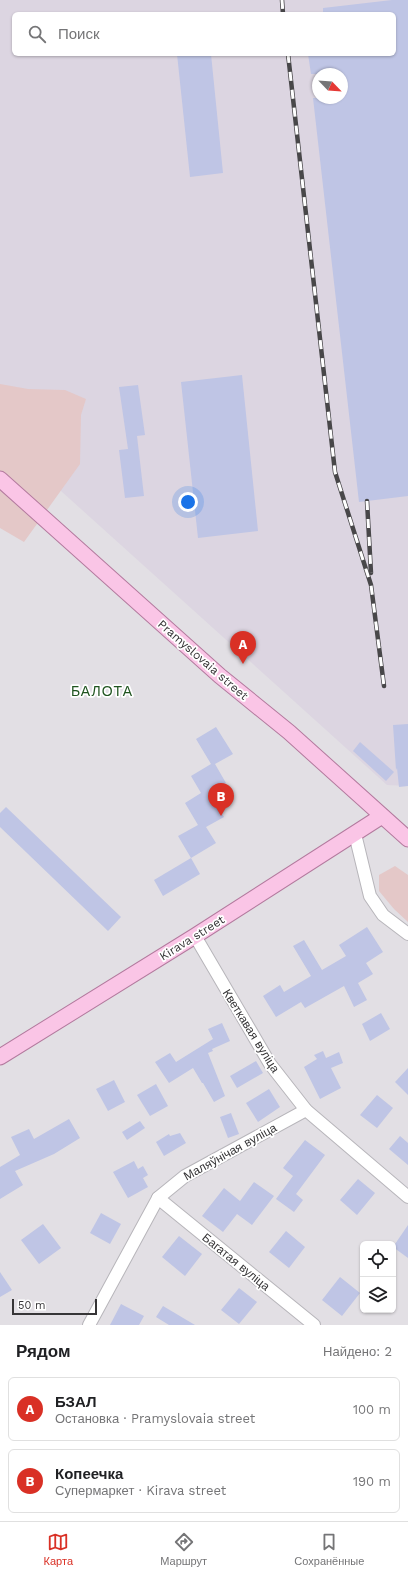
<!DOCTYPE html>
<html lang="ru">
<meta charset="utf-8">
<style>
body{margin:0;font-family:"Work Sans",sans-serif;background:#f2f2f2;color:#202124}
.controls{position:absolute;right:12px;bottom:12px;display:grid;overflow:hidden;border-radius:6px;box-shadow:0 1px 3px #0004}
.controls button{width:36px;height:36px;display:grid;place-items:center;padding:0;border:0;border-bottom:1px solid #e0e0e0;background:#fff;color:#202124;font:20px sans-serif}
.compass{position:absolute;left:312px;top:68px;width:36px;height:36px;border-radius:50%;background:#fff;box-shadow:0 1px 3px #0004;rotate:115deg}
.scale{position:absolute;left:12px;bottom:10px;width:85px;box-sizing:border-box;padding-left:4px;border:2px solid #363537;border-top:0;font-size:11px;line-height:14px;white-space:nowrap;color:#363537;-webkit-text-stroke:3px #fff;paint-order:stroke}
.you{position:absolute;left:188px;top:502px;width:14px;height:14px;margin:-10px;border:3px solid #fff;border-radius:50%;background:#1a73e8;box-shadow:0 0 0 6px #1a73e833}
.badge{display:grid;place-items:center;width:26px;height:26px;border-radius:50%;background:#d93025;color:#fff;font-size:13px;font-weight:700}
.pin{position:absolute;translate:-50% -33px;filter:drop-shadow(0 1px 2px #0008)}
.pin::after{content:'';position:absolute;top:21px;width:14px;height:12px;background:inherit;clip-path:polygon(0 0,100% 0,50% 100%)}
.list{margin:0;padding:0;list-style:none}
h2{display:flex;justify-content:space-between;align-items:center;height:52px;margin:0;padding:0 16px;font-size:17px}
h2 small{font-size:13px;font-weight:400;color:#757577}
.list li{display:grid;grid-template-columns:26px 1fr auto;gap:12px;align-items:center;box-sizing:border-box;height:64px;margin:0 8px 8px;padding:0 8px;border:1px solid #e0e0e0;border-radius:6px}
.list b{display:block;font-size:15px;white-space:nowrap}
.list p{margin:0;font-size:13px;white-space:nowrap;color:#757577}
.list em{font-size:13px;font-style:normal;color:#757577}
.icon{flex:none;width:22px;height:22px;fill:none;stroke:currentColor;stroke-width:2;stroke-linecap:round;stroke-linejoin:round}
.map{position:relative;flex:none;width:408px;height:1325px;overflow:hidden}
.search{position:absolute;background:#fff;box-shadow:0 1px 3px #0004;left:12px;right:12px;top:12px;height:44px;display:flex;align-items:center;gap:10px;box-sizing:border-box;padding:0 14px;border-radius:6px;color:#757577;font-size:15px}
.sheet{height:196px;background:#fff}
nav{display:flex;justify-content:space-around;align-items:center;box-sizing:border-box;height:56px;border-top:1px solid #e0e0e0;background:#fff;font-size:11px;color:#757577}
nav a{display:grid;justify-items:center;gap:2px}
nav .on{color:#d93025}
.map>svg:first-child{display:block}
.built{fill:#dcd5e1;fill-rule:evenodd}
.green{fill:#e4c8c8}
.building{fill:#bfc5e5}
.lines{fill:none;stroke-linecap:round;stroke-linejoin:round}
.minor-casing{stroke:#b7b5ba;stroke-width:14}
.major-casing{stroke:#b37a9e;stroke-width:17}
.minor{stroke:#fff;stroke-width:12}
.major{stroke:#fac5e6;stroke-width:15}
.rail-casing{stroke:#484749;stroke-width:4.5}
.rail{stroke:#fff;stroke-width:3;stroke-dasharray:9;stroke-linecap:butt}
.labels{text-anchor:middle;stroke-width:3.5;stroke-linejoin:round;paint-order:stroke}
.street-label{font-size:12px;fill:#363537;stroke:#fff}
.quarter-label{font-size:14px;letter-spacing:1px;fill:#1f541f;stroke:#fff}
</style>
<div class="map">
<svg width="408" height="1325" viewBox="0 0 408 1325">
<rect width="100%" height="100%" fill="#e2dfe4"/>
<path class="built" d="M0,0H408V786L387,785L0,436ZM14,14H394V54H14ZM318,74H342V98H318Z"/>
<g class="green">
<polygon points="0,384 28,389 65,390 86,399 81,415 80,464 24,542 0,528"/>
<polygon points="395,866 408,875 408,922 394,909 379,891 379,875"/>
</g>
<g class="building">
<polygon points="392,0 408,0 408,496 359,502 313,98 342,98 342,74 311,74 308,54 394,54 394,14 323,14 323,8"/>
<polygon points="177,54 211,54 223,173 190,177"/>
<polygon points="242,375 258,531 198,538 181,382"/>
<polygon points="138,385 145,435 137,436 144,496 125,498 119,450 128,449 119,387"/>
<polygon points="408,724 408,786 399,787 397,768 396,770 393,725"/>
<polygon points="216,727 233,754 215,764 226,783 209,792 224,817 206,827 216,843 191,858 178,836 198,825 185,803 201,793 191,776 211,764 196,739"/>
<polygon points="360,742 394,772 386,781 353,751"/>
<polygon points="6,807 121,917 108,931 0,827 0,813"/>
<polygon points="191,858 200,874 163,896 154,880"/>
<polygon points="367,927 383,952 366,963 373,974 358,983 367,1000 354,1007 344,986 305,1008 301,1002 276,1017 263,996 280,985 284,992 311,976 293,946 304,940 322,970 346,956 339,945"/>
<polygon points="381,1013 390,1029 370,1041 362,1024"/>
<polygon points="222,1023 230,1041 212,1049 213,1051 208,1053 225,1096 214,1102 203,1083 202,1083 193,1068 169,1083 155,1062 170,1053 176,1062 213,1039 208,1029"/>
<polygon points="323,1051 326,1058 339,1052 343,1063 331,1068 341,1088 320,1099 304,1067 317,1059 314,1055"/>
<polygon points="256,1061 263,1073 237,1088 230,1076"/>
<polygon points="408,1068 408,1095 395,1082"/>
<polygon points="114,1080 125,1102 108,1111 96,1089"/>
<polygon points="156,1084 168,1106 150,1116 137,1095"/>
<polygon points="269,1089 280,1107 258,1122 246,1103"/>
<polygon points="377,1095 393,1108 377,1128 360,1115"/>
<polygon points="231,1113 239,1134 228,1138 220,1117"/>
<polygon points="69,1119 80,1138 54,1154 15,1171 23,1185 0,1199 0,1167 20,1155 11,1137 29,1129 34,1139"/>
<polygon points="140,1121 145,1128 127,1140 122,1132"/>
<polygon points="180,1133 186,1143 164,1156 156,1142 169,1134 170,1136"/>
<polygon points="400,1136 408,1143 408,1165 389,1149"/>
<polygon points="305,1140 325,1155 296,1194 303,1200 294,1212 276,1199 293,1176 283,1168"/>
<polygon points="134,1161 138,1169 143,1166 148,1175 143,1178 148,1187 128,1198 113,1172"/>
<polygon points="358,1179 375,1193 357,1215 340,1200"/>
<polygon points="254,1182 274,1196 252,1225 237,1214 223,1232 202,1216 224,1188 240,1201"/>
<polygon points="101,1213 121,1224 110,1244 90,1233"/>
<polygon points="43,1224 61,1248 39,1264 21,1240"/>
<polygon points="408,1225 408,1258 393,1247"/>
<polygon points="286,1231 305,1247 289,1268 269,1252"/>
<polygon points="179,1236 202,1254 185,1276 162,1257"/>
<polygon points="0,1272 12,1290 0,1297"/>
<polygon points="340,1277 360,1293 342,1316 322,1300"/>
<polygon points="239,1288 257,1302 239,1324 221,1310"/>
<polygon points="121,1304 144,1316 139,1325 110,1325"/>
<polygon points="163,1306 195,1325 169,1325 156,1317"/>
</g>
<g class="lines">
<g class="minor-casing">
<g id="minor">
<polyline points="355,834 370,896 383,915 408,934"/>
<polyline points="195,936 270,1064 306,1110 408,1197"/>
<polyline points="158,1198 314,1325"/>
<polyline points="89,1325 158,1198 185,1176 306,1110"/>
</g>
</g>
<g class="major-casing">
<g id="major">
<polyline points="0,479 220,676 289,732 408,839"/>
<polyline points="0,1057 195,936 382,816"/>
</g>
</g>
<use href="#minor" class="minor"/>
<use href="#major" class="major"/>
<g class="rail-casing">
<g id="rail">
<polyline points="282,0 283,14"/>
<polyline points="288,54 335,472 371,585 384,686"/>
<polyline points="367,501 371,573"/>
</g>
</g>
<use href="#rail" class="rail"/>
</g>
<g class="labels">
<g class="street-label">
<text transform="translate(203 660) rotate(41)" y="4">Pramyslovaia street</text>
<text transform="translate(192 938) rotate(-32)" y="4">Kirava street</text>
<text transform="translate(251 1031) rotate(58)" y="4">Кветкавая вуліца</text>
<text transform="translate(230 1152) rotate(-29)" y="4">Маляўнічая вуліца</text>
<text transform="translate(236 1262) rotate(39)" y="4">Багатая вуліца</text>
</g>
<g class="quarter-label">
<text x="102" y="696">БАЛОТА</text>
</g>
</g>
</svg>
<div class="controls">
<button><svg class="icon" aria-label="locate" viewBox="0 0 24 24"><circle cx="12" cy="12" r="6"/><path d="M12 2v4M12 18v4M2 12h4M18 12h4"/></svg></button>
<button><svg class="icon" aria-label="layers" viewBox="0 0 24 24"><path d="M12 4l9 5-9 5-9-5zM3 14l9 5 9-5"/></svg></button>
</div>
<svg class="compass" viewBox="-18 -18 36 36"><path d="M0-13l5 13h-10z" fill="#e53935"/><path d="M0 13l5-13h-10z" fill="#757577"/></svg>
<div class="scale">50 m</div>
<div class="you"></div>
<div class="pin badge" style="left:243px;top:664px">A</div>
<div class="pin badge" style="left:221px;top:816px">B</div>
<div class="search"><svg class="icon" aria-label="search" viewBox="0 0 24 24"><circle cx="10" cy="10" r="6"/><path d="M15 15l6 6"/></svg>Поиск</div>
</div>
<section class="sheet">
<h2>Рядом<small>Найдено: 2</small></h2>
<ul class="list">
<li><span class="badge">A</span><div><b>БЗАЛ</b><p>Остановка · Pramyslovaia street</p></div><em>100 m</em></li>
<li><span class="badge">B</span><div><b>Копеечка</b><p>Супермаркет · Kirava street</p></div><em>190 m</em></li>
</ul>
</section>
<nav>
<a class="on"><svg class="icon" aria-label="map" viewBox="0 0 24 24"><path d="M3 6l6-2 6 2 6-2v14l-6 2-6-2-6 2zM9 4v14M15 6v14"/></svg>Карта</a>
<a><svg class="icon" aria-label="directions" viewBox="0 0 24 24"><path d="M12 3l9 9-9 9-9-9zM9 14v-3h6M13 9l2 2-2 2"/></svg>Маршрут</a>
<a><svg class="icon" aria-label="saved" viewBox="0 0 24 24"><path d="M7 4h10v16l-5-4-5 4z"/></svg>Сохранённые</a>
</nav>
